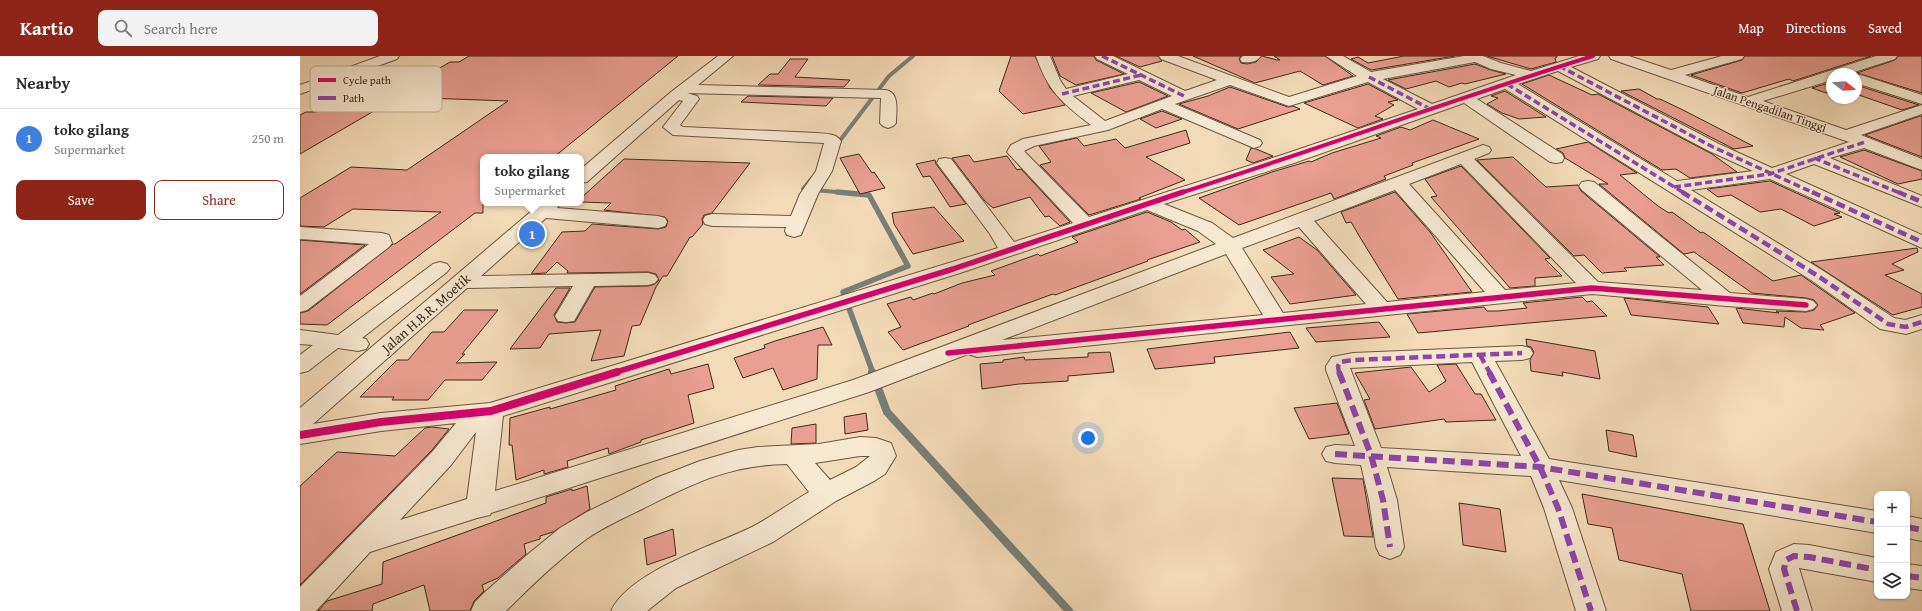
<!DOCTYPE html>
<meta charset="utf-8">
<style>
body{margin:0;font-family:"Gentium Book Plus",serif;background:#f2f2f3;color:#2b2b33}
.controls{position:absolute;right:12px;bottom:12px;display:grid;overflow:hidden;border-radius:8px;box-shadow:0 1px 3px #0004}
.controls button{width:36px;height:36px;display:grid;place-items:center;padding:0;border:0;border-bottom:1px solid #e1e1e2;background:#fff;color:#2b2b33;font:20px sans-serif}
.compass{position:absolute;left:1526px;top:12px;width:36px;height:36px;border-radius:50%;background:#fff;box-shadow:0 1px 3px #0004;rotate:107deg}
.you{position:absolute;left:788px;top:382px;width:14px;height:14px;margin:-10px;border:3px solid #fff;border-radius:50%;background:#1a73e8;box-shadow:0 0 0 6px #1a73e833}
.badge{display:grid;place-items:center;width:26px;height:26px;border-radius:50%;background:#8f2418;color:#fff;font-size:13px;font-weight:700}
.pin{position:absolute;translate:-50% -50%;border:2px solid #fff;box-shadow:0 1px 4px #0006}
.popup{position:absolute;left:180px;top:98px;width:104px;height:52px;box-sizing:border-box;display:grid;place-content:center;border-radius:8px;background:#fff;filter:drop-shadow(0 1px 3px #0005);font-size:13px;white-space:nowrap;color:#7c7c81}
.popup b{font-size:15px;color:#2b2b33}
.popup::after{content:'';position:absolute;left:50%;top:100%;margin-left:-8px;border:8px solid transparent;border-top-color:#fff}
.list{margin:0;padding:0;list-style:none}
h2{display:flex;justify-content:space-between;align-items:center;height:52px;margin:0;padding:0 16px;font-size:17px}
h2 small{font-size:13px;font-weight:400;color:#7c7c81}
.list li{display:grid;grid-template-columns:26px 1fr auto;gap:12px;align-items:center;box-sizing:border-box;height:60px;padding:0 16px;border-top:1px solid #e1e1e2}
.list b{display:block;font-size:15px;white-space:nowrap}
.list p{margin:0;font-size:13px;white-space:nowrap;color:#7c7c81}
.list em{font-size:13px;font-style:normal;color:#7c7c81}
.actions{display:flex;gap:8px;padding:12px 16px}
.actions a{flex:1;padding:9px 0;border:1px solid #8f2418;border-radius:8px;text-align:center;font-size:14px;color:#8f2418}
.actions .main{background:#8f2418;color:#fff}
.icon{flex:none;width:22px;height:22px;fill:none;stroke:currentColor;stroke-width:2;stroke-linecap:round;stroke-linejoin:round}
.map{position:relative;flex:none;width:1622px;height:555px;overflow:hidden}
header{display:flex;align-items:center;gap:24px;box-sizing:border-box;height:56px;padding:0 20px;background:#8f2418;color:#fff}
header strong{font-size:19px}
nav{display:flex;gap:22px;margin-inline-start:auto;font-size:14px}
.search{width:280px;height:36px;background:#f2f2f3;display:flex;align-items:center;gap:10px;box-sizing:border-box;padding:0 14px;border-radius:8px;color:#7c7c81;font-size:15px}
main{display:flex}
aside{flex:1;background:#fff}
.map>svg:first-child{display:block}
.lines{fill:none;stroke-linecap:round;stroke-linejoin:round}
.stream-far2{stroke:#778076;stroke-width:4}
.stream-far1{stroke:#778076;stroke-width:5.5}
.stream{stroke:#778076;stroke-width:8}
.building{fill:#e99f91;stroke:#3e2917}
.minor-casing{stroke:#6b563f;stroke-width:2}
.minor{fill:#f7e8d0;fill-rule:evenodd}
.quiet-far2{stroke:#8e44ad;stroke-width:3.5;stroke-dasharray:7 3.5;stroke-linecap:butt}
.quiet-far1{stroke:#8e44ad;stroke-width:4.5;stroke-dasharray:9 4.5;stroke-linecap:butt}
.quiet{stroke:#8e44ad;stroke-width:6;stroke-dasharray:12 6;stroke-linecap:butt}
.cycleway-far2-casing{stroke:#f7e8d0;stroke-width:5.5}
.cycleway-far1-casing{stroke:#f7e8d0;stroke-width:8}
.cycleway-casing{stroke:#f7e8d0;stroke-width:10}
.cycleway-far2{stroke:#d6006c;stroke-width:4}
.cycleway-far1{stroke:#d6006c;stroke-width:5.5}
.cycleway{stroke:#d6006c;stroke-width:8}
.labels{text-anchor:middle;stroke-width:3;stroke-linejoin:round;paint-order:stroke}
.far-street-label{font-size:12px;fill:#3e2917;stroke:#f7e8d0}
.street-label{font-size:14px;fill:#3e2917;stroke:#f7e8d0}
.key{fill:#f7e8d0;stroke:#c0af98;stroke-width:1}
.key-label{font-size:11px;fill:#3e2917}
</style>
<header>
<strong>Kartio</strong>
<div class="search"><svg class="icon" aria-label="search" viewBox="0 0 24 24"><circle cx="10" cy="10" r="6"/><path d="M15 15l6 6"/></svg>Search here</div>
<nav><a>Map</a><a>Directions</a><a>Saved</a></nav>
</header>
<main>
<aside>
<h2>Nearby<small></small></h2>
<ul class="list">
<li><span class="badge" style="background:#3f7fe0">1</span><div><b>toko gilang</b><p>Supermarket</p></div><em>250 m</em></li>
</ul>
<div class="actions"><a class="main">Save</a><a>Share</a></div>
</aside>
<div class="map">
<svg width="1622" height="555" viewBox="0 0 1622 555">
<rect width="100%" height="100%" fill="#f3dbb7"/>
<filter id="stains"><feTurbulence type="fractalNoise" baseFrequency=".005" numOctaves="4"/><feColorMatrix values="0 0 0 0 .2 0 0 0 0 .09 0 0 0 0 .02 0 0 0 .5 -.17"/></filter>
<radialGradient id="worn" r=".72"><stop offset=".6" stop-color="#630" stop-opacity="0"/><stop offset="1" stop-color="#630" stop-opacity=".3"/></radialGradient>
<g class="lines">
<g class="stream-far2">
<polyline points="535,91 589,20 613,0"/>
<polyline points="512,122 503,133 548,137"/>
</g>
<polyline class="stream-far1" points="537,136 569,139 608,210 543,236 573,317"/>
<polyline class="stream" points="572,316 587,356 769,555"/>
</g>
<g class="building">
<polygon points="169,0 378,0 254,101 183,100 183,157 175,157 27,269 0,268 0,257 8,255 93,188 95,188 141,156 53,153 24,171 0,170 0,142 51,111 107,114 208,45 98,41 0,98 0,59 6,56 16,56 35,46 51,46 73,34 100,35 150,6 159,6"/>
<polygon points="711,0 735,0 750,32 765,49 723,58 699,35"/>
<polygon points="752,0 794,0 796,4 824,18 776,29 760,20"/>
<polygon points="816,0 858,0 862,5 840,11"/>
<polygon points="893,0 941,0 939,3 941,7 947,8 956,6 962,0 977,4 980,4 974,0 1025,0 1053,20 1023,29 1000,15 955,27"/>
<polygon points="1104,0 1155,0 1071,14 1051,3 1058,1 1068,7"/>
<polygon points="1187,0 1257,0 1257,1 1255,2 1256,6 1231,13"/>
<polygon points="1445,0 1571,0 1493,25 1489,23 1442,37 1391,19 1442,4"/>
<polygon points="1598,0 1622,0 1622,37 1557,17 1595,4"/>
<polygon points="490,3 508,3 495,21 550,24 544,31 458,29 470,18 478,18"/>
<polygon points="1175,8 1191,14 1206,18 1165,28 1162,27 1149,31 1136,25 1106,33 1088,24"/>
<polygon points="1249,19 1292,39 1298,38 1412,98 1437,116 1390,122 1376,113 1362,114 1222,28"/>
<polygon points="839,26 868,40 826,56 791,37"/>
<polygon points="1532,26 1532,36 1526,37 1512,32"/>
<polygon points="1068,28 1098,44 1088,46 1094,49 1075,60 1083,63 1058,72 1004,47"/>
<polygon points="1556,29 1619,49 1602,54 1556,38"/>
<polygon points="930,31 988,51 993,50 1000,53 938,73 879,48 908,40"/>
<polygon points="1339,33 1357,43 1360,43 1383,54 1453,90 1434,93 1321,35"/>
<polygon points="1205,35 1246,61 1219,63 1202,57 1187,48 1198,42 1191,40"/>
<polygon points="448,40 533,42 526,50 441,46"/>
<polygon points="862,55 882,63 856,72 840,63"/>
<polygon points="1620,60 1622,60 1622,101 1565,79"/>
<polygon points="1133,64 1179,83 1112,107 1113,109 1084,120 1086,123 1034,143 1031,137 939,169 899,142 972,116 1009,105 1011,106 1032,97 1081,82 1076,80 1101,71 1110,74"/>
<polygon points="886,74 890,87 846,101 885,124 839,142 841,143 789,159 740,109 751,106 739,90 777,82 784,90 816,83 825,92"/>
<polygon points="1288,86 1337,117 1320,119 1358,150 1369,157 1372,156 1401,177 1403,176 1473,225 1501,219 1555,257 1520,269 1524,274 1501,272 1485,261 1484,271 1443,267 1436,252 1479,257 1476,255 1506,256 1514,254 1518,249 1514,244 1506,242 1452,237 1394,196 1384,198 1299,128 1308,128 1265,102 1263,97 1256,93"/>
<polygon points="951,92 956,93 973,100 953,107 946,104"/>
<polygon points="1564,94 1622,115 1622,123 1598,128 1540,101"/>
<polygon points="559,98 572,117 574,116 585,132 560,138 540,102"/>
<polygon points="669,99 674,106 707,100 717,114 721,113 770,166 760,170 749,160 745,161 730,141 693,152 684,144 652,102"/>
<polygon points="1213,101 1246,131 1278,129 1281,135 1360,201 1356,201 1364,209 1324,212 1327,215 1302,217 1284,199 1274,200 1177,104"/>
<polygon points="324,103 450,107 412,157 404,159 402,163 403,168 392,181 390,181 367,220 363,220 356,231 340,269 332,270 324,300 291,305 301,274 249,278 240,292 210,293 256,232 270,232 254,259 257,266 266,267 275,266 295,231 348,230 355,228 359,224 356,218 348,216 267,217 268,215 257,206 246,217 231,218 262,176 285,175 292,168 358,173 366,171 368,165 365,161 304,154 311,147 281,146 281,142"/>
<polygon points="635,104 636,108 666,148 650,151 630,120 623,121 616,108"/>
<polygon points="1161,110 1250,202 1245,203 1262,220 1235,222 1235,230 1210,232 1131,141 1137,140 1125,123"/>
<polygon points="1470,125 1540,157 1534,158 1542,161 1514,170 1481,153 1460,156 1431,139 1418,141 1407,133"/>
<polygon points="1095,136 1130,176 1172,236 1098,243 1061,183 1051,166 1046,167 1041,156"/>
<polygon points="634,151 664,185 613,198 594,168 592,157"/>
<polygon points="847,156 871,166 882,174 885,173 900,186 847,204 848,205 755,239 753,238 668,269 669,270 603,294 588,276 601,271 587,248 611,241 613,244 633,237 634,238 662,227 695,219 691,215 738,198 740,200 778,186 772,181"/>
<polygon points="999,181 1017,194 1056,239 990,248 971,221 994,218 963,194"/>
<polygon points="0,184 65,189 0,238"/>
<polygon points="1617,192 1618,196 1592,208 1604,214 1585,219 1622,238 1622,251 1593,259 1511,206"/>
<polygon points="1282,241 1287,246 1292,245 1307,260 1118,277 1107,258 1184,251 1187,255 1198,255 1227,252 1223,247"/>
<polygon points="1324,242 1408,251 1419,268 1331,259"/>
<polygon points="164,254 198,254 162,298 165,298 156,307 197,306 182,324 145,324 128,344 92,344 94,341 60,341 97,304 108,304 132,276 144,276"/>
<polygon points="1079,266 1090,281 1016,286 1006,272"/>
<polygon points="523,271 532,289 518,289 517,323 483,334 473,312 443,322 434,302 465,292 464,289 475,285"/>
<polygon points="990,276 999,292 914,301 915,307 855,313 847,293"/>
<polygon points="1226,283 1295,295 1300,323 1262,316 1263,320 1231,315 1230,304 1234,296 1231,291 1227,290"/>
<polygon points="810,296 814,316 768,320 768,325 719,328 682,333 680,308 703,306 703,304 724,301 725,304 788,301 788,297"/>
<polygon points="408,308 414,332 388,339 394,367 341,384 341,386 309,398 308,392 267,405 268,411 244,418 244,414 216,424 212,389 209,389 210,362 250,351 250,353 316,334 315,330 369,313 371,318"/>
<polygon points="1156,308 1175,338 1181,338 1196,364 1146,366 1144,363 1075,373 1064,344 1070,343 1055,317 1111,311 1129,336 1146,325 1137,309"/>
<polygon points="1037,347 1049,378 1009,383 994,352"/>
<polygon points="566,357 568,374 545,378 544,361"/>
<polygon points="516,368 516,387 491,388 492,372"/>
<polygon points="132,371 149,373 132,394 0,529 0,430 37,396 95,400 125,372"/>
<polygon points="1306,374 1333,379 1337,401 1309,395"/>
<polygon points="1032,422 1063,423 1073,481 1044,480"/>
<polygon points="287,430 290,453 253,476 240,480 240,483 224,488 226,498 198,522 182,529 184,535 174,545 170,555 130,555 124,529 73,548 72,555 18,555 27,545 82,528 83,506 246,447 246,441 272,433 272,435"/>
<polygon points="1282,438 1443,468 1470,555 1391,555 1382,518 1319,504 1312,472 1288,468"/>
<polygon points="1159,447 1200,453 1206,496 1163,489"/>
<polygon points="373,473 376,499 347,509 344,483"/>
</g>
<g class="lines">
<g class="minor-casing">
<g id="minor">
<polygon points="80,0 99,0 97,3 0,38 0,29"/>
<path d="M418,0H433L398,29L586,34C600,37 596,55 596,67L593,70L588,72L583,70L580,67L581,42L387,37L397,40L399,43L380,69L383,71L517,77C526,78 536,77 541,85L532,115L518,138L501,179L494,181L487,179L485,175L486,171L412,170L405,168L403,164L405,160L412,158L491,160L500,138L516,115L524,87L373,79L363,71L383,45L379,44L287,126L281,127V113L371,36Z"/>
<path d="M736,0H750L760,24L766,33L828,18L797,3L795,0H813L885,35L917,24L861,3L859,0H878L989,41L1057,20L1026,0H1043L1071,16L1164,0H1183L1201,7L1231,15L1279,0H1300L1298,3L1271,11L1419,88L1472,112L1549,86L1311,3L1309,0H1329L1371,14L1422,0H1444L1442,3L1385,19L1448,41L1576,0H1597L1595,3L1548,18H1532V24L1463,45L1546,74L1622,49V58L1561,79L1622,103V114L1564,92L1530,102L1622,140V151L1514,108L1486,118L1622,179V192L1470,123L1391,134L1525,216L1594,262L1605,264L1622,259V273L1606,278L1580,273L1511,224L1205,33L1177,43L1262,98L1264,102L1262,106L1256,107L1250,106L1164,47L994,107L864,148L912,167L933,182L1183,89L1189,91L1191,94L1189,97L1174,103L1298,226L1402,234L1282,134L1279,130L1282,126L1288,125L1294,126L1430,237L1506,243L1513,245L1517,249L1513,253L1506,255L1426,250L1292,238L677,301L668,298L569,336L191,457L190,459L177,462L70,496L16,555H0V531L133,395L156,367L81,375L0,388V352L241,147H261L257,152L358,160L365,162L367,166L365,170L358,172L246,162L181,220L348,217L355,219L358,223L355,227L348,229L294,230L274,265L266,266L258,265L255,260L273,230L167,232L13,368L81,357L190,347L698,192L690,178L637,107L639,103L645,102L651,103L714,186L773,167L707,96L711,89L723,83L791,69C762,47 748,35 736,0ZM1175,6L1191,13L1216,19L1132,48L1083,23ZM1258,15L1407,94L1453,115L1377,125L1218,28ZM839,24L872,40L805,65L773,40ZM1068,26L1118,53L982,99L789,161L724,95L734,90L808,74L862,53L954,92L960,90L962,87L960,84L875,48L930,29L989,50ZM1161,108L1276,227L1205,234L1109,128ZM1095,134L1185,236L1087,246L1014,165ZM847,154L898,175L916,188L553,324L195,435L203,360L660,217ZM999,171L1066,248L983,257L942,192ZM926,198L963,259L702,284ZM176,376L167,443L100,464L151,409Z"/>
<path d="M943,0H961C957,6 949,7 942,6L940,3Z"/>
<polygon points="1555,18 1556,18 1561,19 1622,39 1622,48 1556,27"/>
<polygon points="0,171 82,177 89,179 92,187 89,191 7,254 0,256 0,240 69,188 0,183"/>
<polygon points="140,206 147,208 150,212 147,216 62,282 66,283 69,288 66,293 58,295 38,292 8,315 0,317 0,299 13,289 0,288 0,274 38,279 133,208"/>
<path d="M1222,290L1230,292L1233,297L1230,302L1222,304L1195,305L1249,403L1577,455V477L1259,424L1272,452L1306,555H1276L1244,452L1231,420L1087,411L1097,444L1104,491L1100,499L1090,503L1080,499L1076,491L1069,444L1061,409L1035,407L1026,405L1022,398L1026,391L1035,389L1055,390L1026,314V310L1032,301L1053,297ZM1172,306L1221,400L1081,392L1050,312Z"/>
<path d="M560,381L576,382L591,387L596,400L585,418L574,425L536,445L473,486L376,532L347,555H311C330,515 413,490 452,471C471,461 490,447 509,436L487,408C429,409 394,427 344,452C324,462 303,471 285,484C257,505 231,530 206,555H171L175,546L185,536L227,499L260,472L287,456L356,422L400,405L438,394L458,391L519,388ZM560,400H570L556,411L530,424L515,407Z"/>
<polygon points="1607,460 1622,463 1622,485 1607,482"/>
<polygon points="1494,488 1509,489 1577,502 1577,526 1499,512 1512,555 1482,555 1469,513 1476,496"/>
<polygon points="1607,508 1622,510 1622,534 1607,532"/>
</g>
</g>
<use href="#minor" class="minor"/>
<g class="quiet-far2">
<polyline points="802,0 884,40"/>
<polyline points="1259,10 1413,91 1514,137"/>
<polyline points="1069,21 1130,53"/>
<polyline points="1207,28 1384,137"/>
<polyline points="762,38 841,19"/>
<polyline points="1514,102 1600,137"/>
<polyline points="1374,131 1470,118 1565,86"/>
</g>
<g class="quiet-far1">
<polyline points="1382,136 1518,220 1588,268 1606,271 1622,266"/>
<polyline points="1512,136 1622,186"/>
<polyline points="1598,136 1622,146"/>
<polyline points="1180,299 1190,317"/>
<polyline points="1039,317 1038,310 1040,306 1053,304 1222,297"/>
</g>
<g class="quiet">
<polyline points="1039,316 1071,399 1083,444 1090,491"/>
<polyline points="1189,316 1240,411 1258,452 1291,555"/>
<polyline points="1035,398 1240,411 1577,466"/>
<polyline points="1607,471 1622,474"/>
<polyline points="1607,520 1622,522"/>
<polyline points="1497,555 1484,513 1486,504 1494,500 1509,501 1577,514"/>
</g>
<g class="cycleway-far2-casing">
<path id="cycleway-far2" d="M880,137C1018,93 1154,43 1293,0"/>
</g>
<g class="cycleway-far1-casing">
<g id="cycleway-far1">
<polyline points="648,297 1292,232 1506,249"/>
<polyline points="313,317 653,213 883,136"/>
</g>
</g>
<g class="cycleway-casing">
<polyline id="cycleway" points="0,379 81,366 191,355 317,316"/>
</g>
<use href="#cycleway-far2" class="cycleway-far2"/>
<use href="#cycleway-far1" class="cycleway-far1"/>
<use href="#cycleway" class="cycleway"/>
</g>
<g class="labels">
<g class="far-street-label">
<text transform="translate(1470 53) rotate(19)" y="4">Jalan Pengadilan Tinggi</text>
</g>
<g class="street-label">
<text transform="translate(126 257) rotate(-41)" y="5">Jalan H.B.R. Moetik</text>
</g>
</g>
<rect x="10" y="10" width="132" height="46" rx="6" class="key"/>
<rect x="18" y="22" width="18" height="4" fill="#d6006c"/>
<rect x="18" y="40" width="18" height="4" fill="#8e44ad"/>
<g class="key-label">
<text x="43" y="28">Cycle path</text>
<text x="43" y="46">Path</text>
</g>
<rect width="100%" height="100%" filter="url(#stains)"/>
<rect width="100%" height="100%" fill="url(#worn)"/>
</svg>
<div class="controls">
<button>+</button>
<button>−</button>
<button><svg class="icon" aria-label="layers" viewBox="0 0 24 24"><path d="M12 4l9 5-9 5-9-5zM3 14l9 5 9-5"/></svg></button>
</div>
<svg class="compass" viewBox="-18 -18 36 36"><path d="M0-13l5 13h-10z" fill="#e53935"/><path d="M0 13l5-13h-10z" fill="#7c7c81"/></svg>
<div class="you"></div>
<div class="pin badge" style="left:232px;top:178px;background:#3f7fe0">1</div>
<div class="popup"><b>toko gilang</b>Supermarket</div>
</div>
</main>
